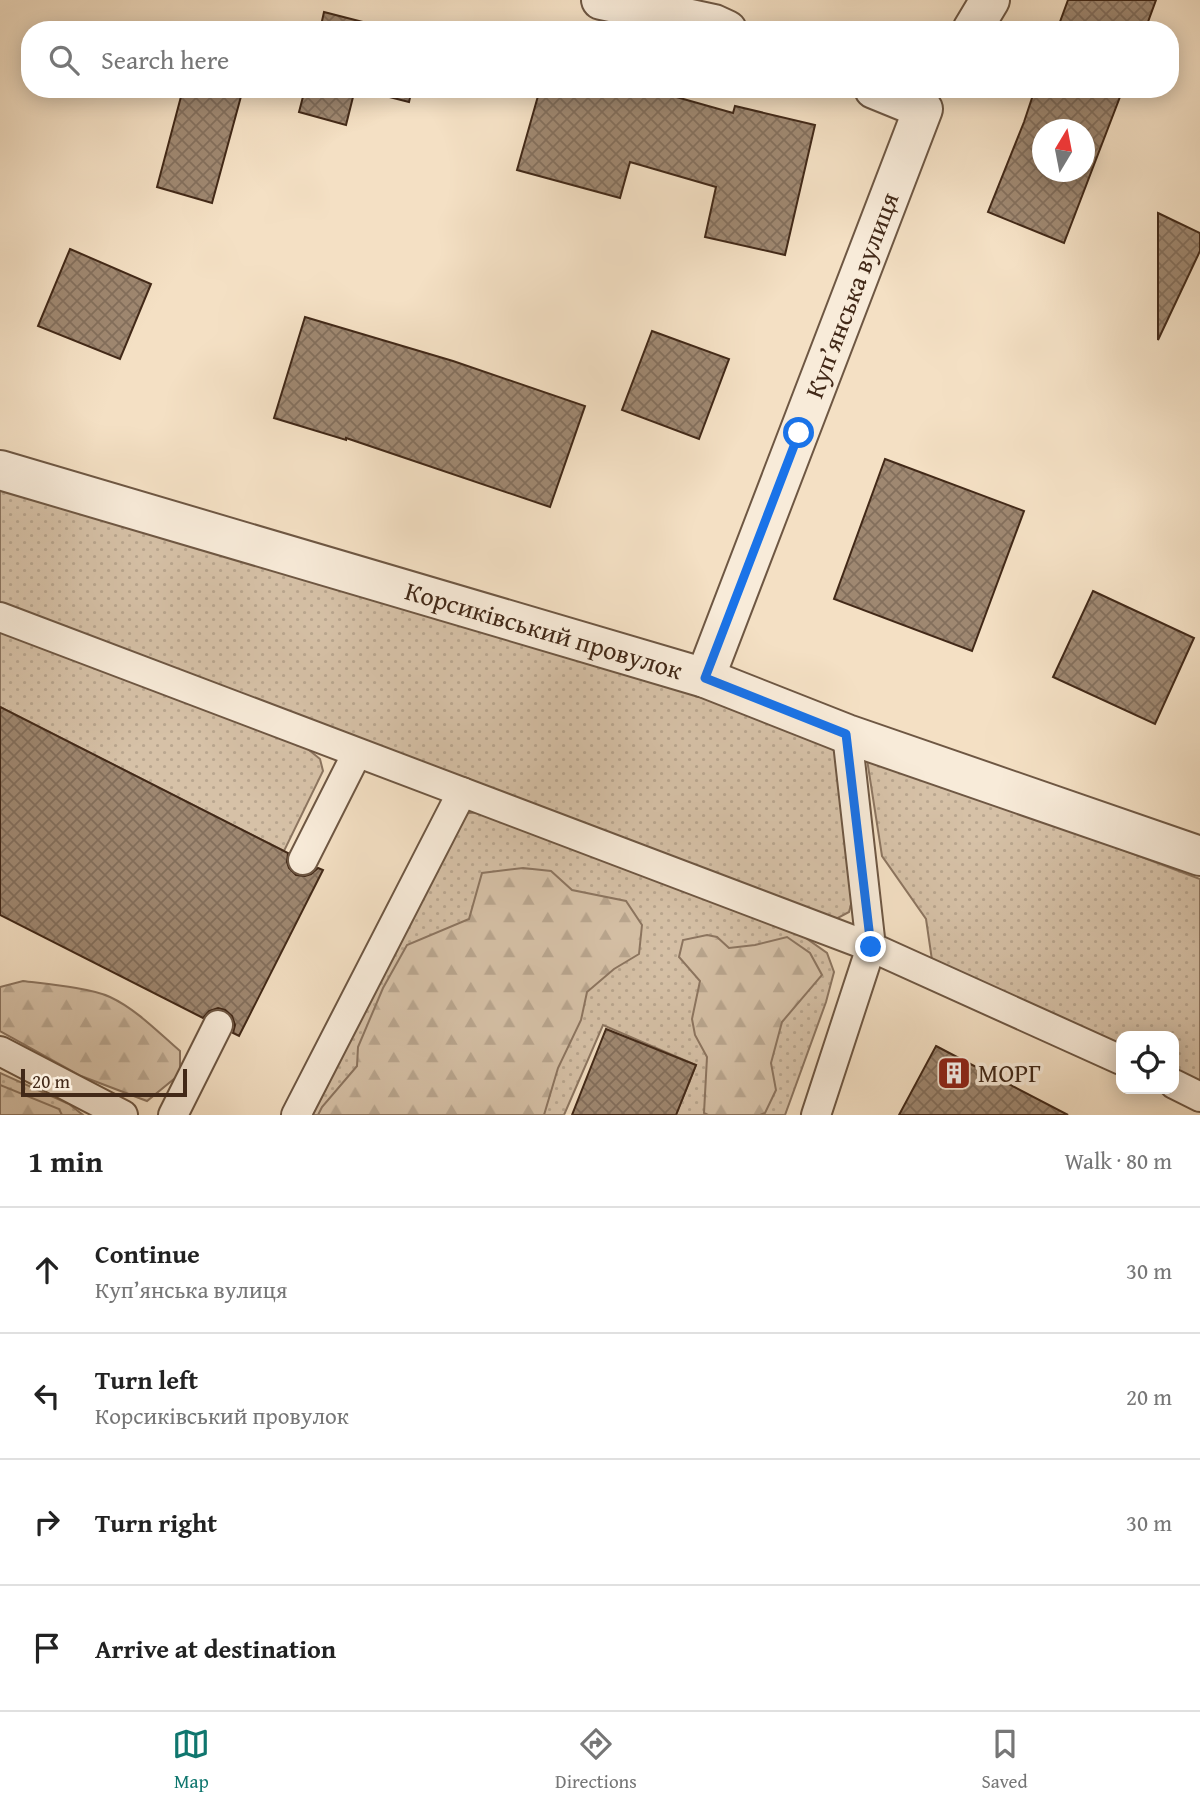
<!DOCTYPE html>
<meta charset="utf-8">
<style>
body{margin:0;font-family:"Gentium Book Plus",serif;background:#f2f2f2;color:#222}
.controls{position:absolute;right:21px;bottom:21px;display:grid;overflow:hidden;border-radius:14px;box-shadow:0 4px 18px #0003}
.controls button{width:63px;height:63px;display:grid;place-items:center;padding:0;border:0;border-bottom:2px solid #e0e0e0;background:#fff;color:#222;font:35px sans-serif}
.compass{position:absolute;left:1032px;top:119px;width:63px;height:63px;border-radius:50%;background:#fff;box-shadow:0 4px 18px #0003;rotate:10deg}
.scale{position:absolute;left:21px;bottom:18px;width:166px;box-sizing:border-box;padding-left:7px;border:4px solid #422918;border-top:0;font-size:19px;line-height:24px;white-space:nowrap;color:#422918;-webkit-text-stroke:5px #f8ebd9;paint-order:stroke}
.stop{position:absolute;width:21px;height:21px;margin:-16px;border:5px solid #1a73e8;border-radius:50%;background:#fff}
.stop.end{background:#1a73e8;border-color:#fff;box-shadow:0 2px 7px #0008}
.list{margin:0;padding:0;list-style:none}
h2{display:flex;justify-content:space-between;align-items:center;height:91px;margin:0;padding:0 28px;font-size:30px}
h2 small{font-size:23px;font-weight:400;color:#767676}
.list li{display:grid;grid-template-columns:46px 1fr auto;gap:21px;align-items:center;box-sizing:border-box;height:126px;padding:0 28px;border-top:2px solid #e0e0e0}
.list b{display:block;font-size:26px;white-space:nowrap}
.list p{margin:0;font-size:23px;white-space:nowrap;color:#767676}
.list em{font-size:23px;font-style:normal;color:#767676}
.icon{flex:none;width:38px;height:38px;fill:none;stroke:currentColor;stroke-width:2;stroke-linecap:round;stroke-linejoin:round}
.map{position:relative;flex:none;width:1200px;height:1115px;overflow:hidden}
.search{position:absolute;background:#fff;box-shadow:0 4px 18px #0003;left:21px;right:21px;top:21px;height:77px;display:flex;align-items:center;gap:18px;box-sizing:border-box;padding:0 24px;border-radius:28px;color:#767676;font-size:26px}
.sheet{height:595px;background:#fff}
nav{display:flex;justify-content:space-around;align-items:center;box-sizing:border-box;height:98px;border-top:2px solid #e0e0e0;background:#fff;font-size:19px;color:#767676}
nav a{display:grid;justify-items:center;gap:4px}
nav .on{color:#0f766e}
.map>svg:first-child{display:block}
.grass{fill:url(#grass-dots);stroke:#8c7560;stroke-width:2}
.forest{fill:url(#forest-firs);stroke:#8c7560;stroke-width:2}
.building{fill:url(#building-cross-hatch);stroke:#422918;stroke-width:2;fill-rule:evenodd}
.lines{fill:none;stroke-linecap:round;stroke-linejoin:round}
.lane-casing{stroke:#6e5743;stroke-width:32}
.street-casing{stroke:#6e5743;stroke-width:42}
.lane{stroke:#f8ebd9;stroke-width:28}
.street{stroke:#f8ebd9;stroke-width:38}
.route{stroke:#1a73e8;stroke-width:9}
.labels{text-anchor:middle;stroke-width:7;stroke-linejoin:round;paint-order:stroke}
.street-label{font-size:26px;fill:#422918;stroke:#f8ebd9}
.poi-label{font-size:26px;fill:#422918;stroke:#f8ebd9;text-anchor:start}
</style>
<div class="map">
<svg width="1200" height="1115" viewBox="0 0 1200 1115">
<defs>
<pattern id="grass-dots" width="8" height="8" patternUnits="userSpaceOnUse" patternTransform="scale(1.75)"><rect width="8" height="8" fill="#d6c1a7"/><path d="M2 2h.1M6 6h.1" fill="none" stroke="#b9a68f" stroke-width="1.8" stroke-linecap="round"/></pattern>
<pattern id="forest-firs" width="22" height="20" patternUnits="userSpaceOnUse" patternTransform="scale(1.75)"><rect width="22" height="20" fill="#d6c1a7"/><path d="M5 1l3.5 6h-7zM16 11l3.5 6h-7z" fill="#b9a68f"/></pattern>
<pattern id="building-cross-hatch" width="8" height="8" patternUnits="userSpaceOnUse" patternTransform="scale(1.75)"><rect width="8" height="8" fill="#9f8871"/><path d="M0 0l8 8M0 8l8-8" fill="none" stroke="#836f5c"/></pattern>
</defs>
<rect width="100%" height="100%" fill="#f4e0c4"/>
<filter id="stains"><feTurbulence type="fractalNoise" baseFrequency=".00286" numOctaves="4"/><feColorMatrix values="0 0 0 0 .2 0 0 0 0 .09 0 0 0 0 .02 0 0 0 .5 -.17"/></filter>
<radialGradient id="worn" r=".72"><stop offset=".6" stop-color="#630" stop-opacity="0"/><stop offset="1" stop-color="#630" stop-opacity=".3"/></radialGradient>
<g class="grass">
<polygon points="0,486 699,688 839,745 853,897 849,912 836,919 0,609"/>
<polygon points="0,628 298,741 320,759 323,771 284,851 0,707"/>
<polygon points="866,753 1200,879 1200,1092 1174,1079 1174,1036 1121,1036 1121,1055 933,967 926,919 882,856"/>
<polygon points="487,812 793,929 827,953 834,972 826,1002 785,1115 676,1115 696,1065 603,1025 564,1115 309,1115 448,843 468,813"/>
<polygon points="0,1073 69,1104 83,1115 0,1115"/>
</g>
<g class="forest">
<polygon points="523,868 551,871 572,890 626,901 642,925 639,954 614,969 587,992 581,1020 558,1068 544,1115 318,1115 322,1107 357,1066 358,1047 383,988 407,945 469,919 482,873"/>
<polygon points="707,935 717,937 729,948 755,945 787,937 810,953 822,975 782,1022 771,1063 776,1090 765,1113 760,1115 708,1115 704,1113 707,1057 695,1035 692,1019 700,981 679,957 683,940"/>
<path d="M23,981C46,984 91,988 110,997C136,1009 159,1033 180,1051V1074L147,1101L81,1076L0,1031V987Z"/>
<polygon points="0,1085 59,1109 62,1115 0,1115"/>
</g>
<g class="building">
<polygon points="1068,0 1156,0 1145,30 1057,30"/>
<polygon points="324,12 394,30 320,30"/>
<polygon points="183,89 243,89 212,203 157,187"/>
<polygon points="305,89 355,89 346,125 299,112"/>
<polygon points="358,89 412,89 409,102"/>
<polygon points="540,89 648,89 733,113 735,106 815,125 785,255 705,237 716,187 630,162 620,198 517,170"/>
<path d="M1035,89H1123L1064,243L988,212L1024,122ZM1042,130H1084V172H1042Z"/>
<polygon points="1158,213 1200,233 1200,251 1158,340"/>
<polygon points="70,249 151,284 120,359 38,326"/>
<polygon points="305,317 453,361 585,406 550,507 346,438 346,440 274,418"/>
<polygon points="652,331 729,359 699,439 622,410"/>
<polygon points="885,459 1024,511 972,651 834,599"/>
<polygon points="1093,591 1194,638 1155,724 1053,677"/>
<polygon points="0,707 288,853 287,862 289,868 296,875 305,876 311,874 318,868 323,870 239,1036 233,1033 235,1025 232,1016 225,1010 218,1008 209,1011 203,1018 0,915"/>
<polygon points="606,1029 696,1065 676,1115 572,1115"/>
<polygon points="936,1046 1068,1115 899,1115"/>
</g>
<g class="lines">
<g class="lane-casing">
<g id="lane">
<polyline points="0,617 871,947 1121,1060"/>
<polyline points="303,860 357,753"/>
<polyline points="0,1051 123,1115"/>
<polyline points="1174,1084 1200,1097"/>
<polyline points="173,1115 218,1025"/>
<polyline points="296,1115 462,792"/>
<polyline points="816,1115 871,947 847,734"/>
</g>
</g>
<g class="street-casing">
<g id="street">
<polyline points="601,0 714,24 727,30"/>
<polyline points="972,30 990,0"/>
<path id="s1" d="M0,470L705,678L847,734L1200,856"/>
<path id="s2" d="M705,678L923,109L874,89"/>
</g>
</g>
<use href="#lane" class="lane"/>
<use href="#street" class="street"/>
</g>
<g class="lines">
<polyline class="route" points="799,433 705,678 846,734 871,947"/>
</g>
<defs>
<g id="building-square" transform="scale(1.75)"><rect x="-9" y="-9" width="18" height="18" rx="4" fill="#8f2418" stroke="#f8ebd9"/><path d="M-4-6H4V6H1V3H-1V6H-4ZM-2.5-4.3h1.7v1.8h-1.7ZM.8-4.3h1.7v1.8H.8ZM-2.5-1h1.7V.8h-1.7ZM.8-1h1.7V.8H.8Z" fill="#fff"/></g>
</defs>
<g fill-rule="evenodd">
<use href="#building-square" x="954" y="1073"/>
</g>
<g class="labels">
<g class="street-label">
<text dy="9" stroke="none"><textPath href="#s2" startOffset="410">Куп’янська вулиця</textPath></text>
<text dy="9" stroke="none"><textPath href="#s1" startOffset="567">Корсиківський провулок</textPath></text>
</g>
<g class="poi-label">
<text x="978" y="1082">МОРГ</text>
</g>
</g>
<rect width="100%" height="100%" filter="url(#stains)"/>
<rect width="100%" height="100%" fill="url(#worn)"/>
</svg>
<div class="controls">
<button><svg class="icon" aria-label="locate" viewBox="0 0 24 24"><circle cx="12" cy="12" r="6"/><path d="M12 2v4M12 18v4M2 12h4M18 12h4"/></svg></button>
</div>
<svg class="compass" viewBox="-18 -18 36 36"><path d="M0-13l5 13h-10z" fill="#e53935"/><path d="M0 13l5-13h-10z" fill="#767676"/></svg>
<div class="scale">20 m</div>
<div class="stop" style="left:799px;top:433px"></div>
<div class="stop end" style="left:871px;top:947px"></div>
<div class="search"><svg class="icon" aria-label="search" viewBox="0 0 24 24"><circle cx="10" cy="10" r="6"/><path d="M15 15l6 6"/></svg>Search here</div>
</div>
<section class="sheet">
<h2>1 min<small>Walk · 80 m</small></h2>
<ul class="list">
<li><svg class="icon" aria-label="ahead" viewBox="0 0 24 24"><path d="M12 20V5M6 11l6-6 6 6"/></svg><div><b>Continue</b><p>Куп’янська вулиця</p></div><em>30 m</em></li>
<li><svg class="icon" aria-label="left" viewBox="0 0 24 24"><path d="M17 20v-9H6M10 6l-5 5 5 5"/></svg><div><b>Turn left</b><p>Корсиківський провулок</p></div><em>20 m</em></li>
<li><svg class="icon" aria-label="right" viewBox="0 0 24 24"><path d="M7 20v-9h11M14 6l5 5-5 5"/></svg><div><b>Turn right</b></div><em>30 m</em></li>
<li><svg class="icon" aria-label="arrive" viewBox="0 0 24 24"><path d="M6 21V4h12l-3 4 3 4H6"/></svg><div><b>Arrive at destination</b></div></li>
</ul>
</section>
<nav>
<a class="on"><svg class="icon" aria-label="map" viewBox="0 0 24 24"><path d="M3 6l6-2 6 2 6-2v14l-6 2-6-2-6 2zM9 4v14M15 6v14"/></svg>Map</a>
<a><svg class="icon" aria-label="directions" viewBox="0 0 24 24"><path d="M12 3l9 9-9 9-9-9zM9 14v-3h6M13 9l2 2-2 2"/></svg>Directions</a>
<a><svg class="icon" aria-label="saved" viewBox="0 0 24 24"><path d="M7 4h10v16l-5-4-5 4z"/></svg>Saved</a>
</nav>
